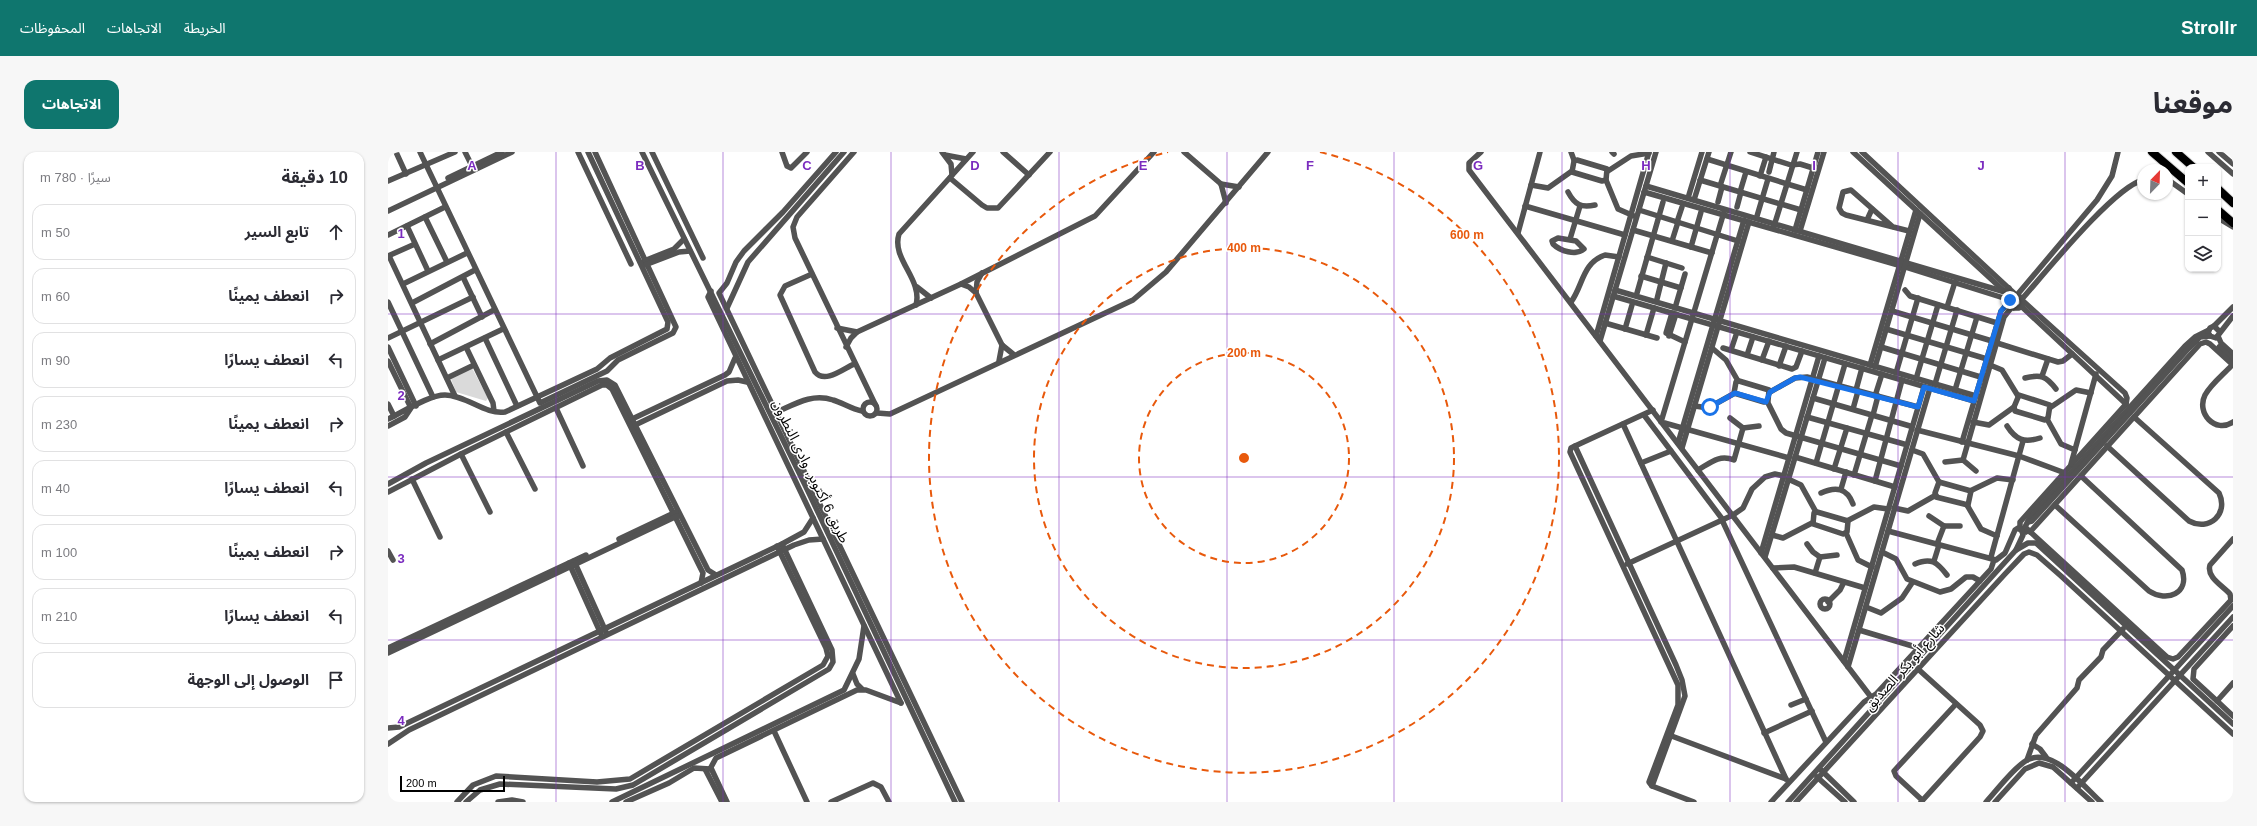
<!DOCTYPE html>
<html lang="ar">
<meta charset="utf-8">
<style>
body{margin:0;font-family:Helvetica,"Noto Sans Arabic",sans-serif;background:#f7f7f7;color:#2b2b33;direction:rtl}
.controls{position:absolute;right:12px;top:12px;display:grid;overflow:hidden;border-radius:8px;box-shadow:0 1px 3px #0004}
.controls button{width:36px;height:36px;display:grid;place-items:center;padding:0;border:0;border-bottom:1px solid #e1e1e2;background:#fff;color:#2b2b33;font:20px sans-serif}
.compass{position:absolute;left:1749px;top:12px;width:36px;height:36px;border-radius:50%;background:#fff;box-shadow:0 1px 3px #0004;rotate:23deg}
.scale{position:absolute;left:12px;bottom:10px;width:105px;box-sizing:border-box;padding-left:4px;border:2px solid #000;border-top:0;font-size:11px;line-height:14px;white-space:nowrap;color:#000;-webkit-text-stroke:3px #fff;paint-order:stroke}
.stop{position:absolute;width:12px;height:12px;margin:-9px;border:3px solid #1a73e8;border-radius:50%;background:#fff}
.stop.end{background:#1a73e8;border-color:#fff;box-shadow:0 1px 4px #0008}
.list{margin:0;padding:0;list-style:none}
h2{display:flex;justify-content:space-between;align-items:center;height:52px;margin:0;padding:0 16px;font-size:17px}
h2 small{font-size:13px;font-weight:400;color:#7c7c81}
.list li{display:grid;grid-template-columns:26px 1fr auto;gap:12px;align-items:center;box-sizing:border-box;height:56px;margin:0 8px 8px;padding:0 8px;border:1px solid #e1e1e2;border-radius:12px}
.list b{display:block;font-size:15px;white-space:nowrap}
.list em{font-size:13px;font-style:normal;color:#7c7c81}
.icon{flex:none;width:22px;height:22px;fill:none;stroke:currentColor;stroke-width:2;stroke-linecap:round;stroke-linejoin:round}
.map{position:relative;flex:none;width:1845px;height:650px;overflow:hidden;direction:ltr;border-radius:12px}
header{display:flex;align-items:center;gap:24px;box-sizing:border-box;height:56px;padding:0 20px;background:#0f766e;color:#fff}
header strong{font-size:19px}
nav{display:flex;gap:22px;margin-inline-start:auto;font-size:14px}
.intro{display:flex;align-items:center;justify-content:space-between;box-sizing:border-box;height:96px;padding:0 24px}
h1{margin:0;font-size:28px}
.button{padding:10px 18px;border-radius:12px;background:#0f766e;color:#fff;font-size:14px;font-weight:700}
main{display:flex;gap:24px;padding:0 24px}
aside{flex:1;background:#fff;border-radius:12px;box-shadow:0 1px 3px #0004}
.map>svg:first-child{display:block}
.green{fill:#dadada}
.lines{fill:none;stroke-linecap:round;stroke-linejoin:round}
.highway-casing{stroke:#dbdbdb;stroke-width:10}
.minor{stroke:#535353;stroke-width:5.5}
.highway{stroke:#000;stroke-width:8}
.route{stroke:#1a73e8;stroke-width:5}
.grid{fill:none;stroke:#7b2cbf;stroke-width:1;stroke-opacity:0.55}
.ring{fill:none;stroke:#e8590c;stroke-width:2;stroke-dasharray:7 5}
.labels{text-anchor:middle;stroke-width:3;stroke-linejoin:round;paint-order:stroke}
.street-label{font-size:14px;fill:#000;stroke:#fff}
.grid-label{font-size:13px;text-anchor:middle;font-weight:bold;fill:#7b2cbf;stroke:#fff;stroke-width:3;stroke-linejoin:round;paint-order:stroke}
.centre{fill:#e8590c;stroke:#fff;stroke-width:2}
.ring-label{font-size:12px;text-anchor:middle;font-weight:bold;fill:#e8590c;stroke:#fff;stroke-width:3;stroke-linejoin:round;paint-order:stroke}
</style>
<header>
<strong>Strollr</strong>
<nav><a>الخريطة</a><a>الاتجاهات</a><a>المحفوظات</a></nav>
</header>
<div class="intro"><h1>موقعنا</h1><a class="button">الاتجاهات</a></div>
<main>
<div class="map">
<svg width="1845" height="650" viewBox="0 0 1845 650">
<rect width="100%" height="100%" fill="#fff"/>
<polygon class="green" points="84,216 100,246 98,249 68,240 63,227"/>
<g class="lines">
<g class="highway-casing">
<g id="highway">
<polyline points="1764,0 1800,31"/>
<polyline points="1788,0 1805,15"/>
<polyline points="1830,37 1845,51"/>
<polyline points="1830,58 1845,71"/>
</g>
</g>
<g class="minor">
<polyline points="8,0 18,22"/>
<polyline points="32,0 152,251 219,219 230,208 285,181 288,175 207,0"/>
<polyline points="77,0 84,14"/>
<polyline points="190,0 243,112"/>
<polyline points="254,0 419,337 567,650"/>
<polyline points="264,0 315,106"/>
<polyline points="394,0 399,14 403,16 419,0"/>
<polyline points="448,0 395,60 356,99 348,110 339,131 331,141 574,650"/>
<polyline points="466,0 409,65 405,75 407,86 487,252"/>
<polyline points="554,0 563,12 564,23"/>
<polyline points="615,0 641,23"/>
<polyline points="796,0 833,32 838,51"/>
<polyline points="1093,0 1081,11 1081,18 1483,545"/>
<polyline points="1183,0 1186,8"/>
<polyline points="1224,0 1226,2"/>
<polyline points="1362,0 1403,13 1412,12 1425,16"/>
<polyline points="1465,0 1615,138"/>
<polyline points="1474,0 1628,143"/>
<polyline points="1820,0 1845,22"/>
<polyline points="1831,0 1845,12"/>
<polyline points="557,3 578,7"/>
<polyline points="1319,7 1419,38"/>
<polygon points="1189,8 1219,17 1218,28 1214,29 1184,20 1186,9"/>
<polyline points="1220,19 1243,4 1261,1"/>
<polyline points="1381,20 1386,0"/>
<polyline points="1372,24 1378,5"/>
<polyline points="60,26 114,0"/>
<polyline points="562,26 594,53 599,56 610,56 662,0"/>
<polyline points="1779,27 1800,42"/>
<polyline points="1218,28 1230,57 1246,64"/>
<polyline points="1312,28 1413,58"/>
<polyline points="0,29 67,0"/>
<polyline points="833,32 851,35"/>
<polyline points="1143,33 1160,36 1184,19"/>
<polyline points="1258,34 1617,140 1621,136"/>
<polyline points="1332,34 1343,0"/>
<path d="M1180,40C1187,53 1193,56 1207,53"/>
<polyline points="1256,40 1517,115 1622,148"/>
<polyline points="1352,40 1358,20"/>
<polyline points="1300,46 1314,0"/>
<polyline points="1306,48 1321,0"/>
<polyline points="1330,50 1334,35"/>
<polyline points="1137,54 1237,83"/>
<polyline points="1349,55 1353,40"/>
<polyline points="1251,58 1350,89"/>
<polyline points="0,59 124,0"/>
<polyline points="1336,60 1273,270 1401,306"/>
<polyline points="1369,64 1380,27"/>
<polyline points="37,65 59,110"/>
<polyline points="1830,66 1845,75"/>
<polyline points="1479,68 1484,57"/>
<polyline points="1289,70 1294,55"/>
<polyline points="19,74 40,119"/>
<polyline points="1386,74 1409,0"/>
<polyline points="1505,75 1463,38 1455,40 1451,56 1454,61 1458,63 1521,79"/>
<polyline points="1245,78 1324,101"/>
<polyline points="1407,78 1430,0"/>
<polyline points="1412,79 1436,0"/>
<polyline points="1130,81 1152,0"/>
<polyline points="0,83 57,55"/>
<path d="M1170,86L1188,89L1196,97C1188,104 1172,99 1165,92L1164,89Z"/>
<polyline points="1182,87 1192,54"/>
<polyline points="1284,89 1290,70"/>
<polyline points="1303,95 1313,60"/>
<polyline points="0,104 27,92"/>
<polyline points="1,104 67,244"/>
<polyline points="1259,105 1294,116"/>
<polyline points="256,109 286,97 296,87"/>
<polyline points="257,113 291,100 302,99"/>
<path d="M424,122L397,134L392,143L427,220C437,232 455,217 466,212"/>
<polyline points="1253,124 1293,136"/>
<polyline points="75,125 94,165"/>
<polyline points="15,132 79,101"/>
<polyline points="573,132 581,135 588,141 614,193 625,202"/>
<polyline points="529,135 543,146"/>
<polyline points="1227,138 1588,244"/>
<polyline points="1517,138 1522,144 1609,171"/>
<polyline points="323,139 320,145 513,551"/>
<polyline points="588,141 589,130 594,121"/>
<polyline points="1249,141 1275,50"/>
<polyline points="1629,143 1709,48 1724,24 1730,0"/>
<polyline points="1225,144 1586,249"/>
<polyline points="1269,147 1278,111"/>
<path d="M1634,147C1657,121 1726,35 1755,28"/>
<polyline points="1635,149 1737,241 1739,246 1738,252 1632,370 1632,375 1638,380"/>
<polyline points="0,150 45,245"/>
<path d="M1183,150C1195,134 1194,111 1217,103L1231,105"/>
<polyline points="24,151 87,118"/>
<path d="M528,153C535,127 503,107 511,82L585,0"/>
<polyline points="1633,154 1738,252"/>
<polyline points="1559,155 1567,130"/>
<polyline points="339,156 360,110 456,0"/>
<polyline points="1287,156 1297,122"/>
<polyline points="1504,159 1604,189"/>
<polyline points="1284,161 1278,181 1297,190"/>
<polyline points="1217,171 1269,186"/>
<polyline points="1826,174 1845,155"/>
<polyline points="449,176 469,180"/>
<polyline points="1237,177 1244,153"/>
<polyline points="1498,177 1599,207"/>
<path d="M1821,178L1807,185L1797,194L1641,367L1637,375L1779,505L1785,507L1790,505L1843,448L1842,442C1835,434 1818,425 1822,413L1845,387"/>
<polyline points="1832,180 1826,174 1822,176 1820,180 1822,184 1828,186 1845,164"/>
<polyline points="1258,183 1266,156"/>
<polyline points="1208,184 1261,0"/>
<polyline points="1281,184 1288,162"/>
<polyline points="1830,184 1833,191 1845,202"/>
<polyline points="0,186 85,145"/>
<polyline points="97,186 129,254"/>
<polyline points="1212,189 1268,0"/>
<polyline points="1609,191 1670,210 1675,209 1684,202"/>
<polyline points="42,192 106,158"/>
<polyline points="0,195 28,254"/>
<polyline points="78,195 105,251 106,259"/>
<polyline points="458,195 463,186 469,180 573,132 707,64 766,0"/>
<polyline points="1493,195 1596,226"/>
<polyline points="1831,195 1845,208"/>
<polyline points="1324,196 1338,208 1350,229"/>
<polyline points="1335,196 1404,217 1408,215 1414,199"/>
<polyline points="1343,198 1349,180"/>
<polyline points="1359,203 1365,185"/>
<polyline points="50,208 115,177"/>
<polyline points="1374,208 1381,189"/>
<polyline points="0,209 23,256 17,265 0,274"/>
<polyline points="611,209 614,193"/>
<polyline points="1482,213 1528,58"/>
<polyline points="1602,213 1614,218 1630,244"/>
<path d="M1844,213C1836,222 1823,232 1817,243C1808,261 1827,282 1845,270"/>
<polyline points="1391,214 1398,194"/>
<polyline points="1487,215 1532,62"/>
<polyline points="1508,221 1530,146"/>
<polyline points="1654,224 1660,207"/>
<polyline points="59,226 86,213"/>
<path d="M1637,226C1653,222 1658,224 1668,237"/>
<polyline points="1528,227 1550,153"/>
<polygon points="1351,229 1381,238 1380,249 1376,250 1346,241 1348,230"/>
<polyline points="1547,232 1569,158"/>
<polyline points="1468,238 1474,216"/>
<polyline points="1567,238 1589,165"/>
<polyline points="1382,240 1407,226 1419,225 1530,255"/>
<polygon points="1631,243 1662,253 1660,266 1657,268 1627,259 1626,255"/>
<polyline points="1487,244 1494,222"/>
<polyline points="1425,246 1522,274"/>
<polyline points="1379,249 1393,277 1398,281 1513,314"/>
<circle cx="482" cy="257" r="7"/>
<polyline points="0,252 6,264"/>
<polyline points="1307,254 1320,256 1347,241"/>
<polyline points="1663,255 1688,238 1703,241"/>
<polyline points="168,256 195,314"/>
<polyline points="1465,257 1470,239"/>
<polyline points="1265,258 1187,294 1183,296 1182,300 1290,533 1290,553 1261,630 1264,634 1306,650"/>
<path d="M389,260C407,252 424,241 445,248C455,251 463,257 474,259"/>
<polyline points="489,261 502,262 745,148 778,120 880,0"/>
<polyline points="1256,263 1335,368"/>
<polyline points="1485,263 1490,244"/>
<polyline points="1419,265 1516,292"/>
<polyline points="1342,266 1355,276 1371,274"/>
<path d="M0,267C15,260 41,243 57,243C78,243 97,263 117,260L209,217L222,206L279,177L280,170L200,0"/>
<polyline points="1659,267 1673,292 1687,298"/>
<polyline points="242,268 337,223 341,220 347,206"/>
<polyline points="1585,270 1601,273 1626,255"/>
<polyline points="1235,272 1398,627"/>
<polyline points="245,274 339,229 350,228 359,230"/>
<path d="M1619,274C1628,288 1636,291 1652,286"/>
<polyline points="1529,278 1631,304 1677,321"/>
<polyline points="118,280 147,337"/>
<polyline points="1574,290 1613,159 1622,149"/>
<polyline points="1290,291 1356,68"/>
<polyline points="1187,294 1288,513 1294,528 1297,544 1264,634"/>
<path d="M1719,294L1801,369C1821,380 1841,362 1831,341L1746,265"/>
<polyline points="1294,296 1361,70"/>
<polyline points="1524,298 1535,302 1551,330"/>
<polyline points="73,302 102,360"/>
<polyline points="1407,305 1507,335"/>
<polyline points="1575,308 1616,165 1623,156 1631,156 1634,153 1634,147 1631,144 1623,147 1623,152 1626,156"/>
<polyline points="1557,310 1575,308 1588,319"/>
<polyline points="1253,311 1283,299"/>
<polyline points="1428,311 1457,212"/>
<polyline points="1683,312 1708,222"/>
<polyline points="1446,317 1459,276"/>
<path d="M1310,318C1322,311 1331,302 1346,308L1355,276"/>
<polyline points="1466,323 1484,263"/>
<polyline points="24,327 52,385"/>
<polyline points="1400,327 1413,333 1428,360"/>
<polyline points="1487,329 1514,228"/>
<polygon points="1551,330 1583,339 1580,353 1548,345 1547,341"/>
<polyline points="0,332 38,311 210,229 219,228 227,233 320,418 328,423"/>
<polyline points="1453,337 1458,320"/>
<polyline points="1582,339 1609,326 1625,328"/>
<polyline points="0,340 73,302 214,233 219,233 224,237 310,411 315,421 313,431"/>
<path d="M1433,341C1448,334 1459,336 1465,352"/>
<polyline points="1579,353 1593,377 1609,384"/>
<path d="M1667,353L1761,439C1779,451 1802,441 1794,418L1693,324"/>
<polyline points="1506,356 1520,359 1548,343"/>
<polygon points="1429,360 1460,369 1459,380 1455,382 1425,372 1426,361"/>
<polyline points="1541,364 1556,374 1572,374"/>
<polyline points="1334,368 1438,590"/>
<polyline points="1459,369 1486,355 1500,357"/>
<polyline points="1640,370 1644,369 1801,196 1812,185 1822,184"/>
<polyline points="1500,379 1608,408 1617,401 1627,378 1630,376 1634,379 1635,383 1628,398"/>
<polyline points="1642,380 1812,192 1818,190 1822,192 1845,213"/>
<polyline points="1458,381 1470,408 1484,415"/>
<polyline points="1384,383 1395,386 1424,371"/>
<polyline points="231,387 288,360"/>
<polyline points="1419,392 1425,400 1432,405 1449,403"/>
<polyline points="1549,392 1556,374"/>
<polyline points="0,399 5,408"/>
<polyline points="1494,400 1508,407 1519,427 1552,440 1563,437 1578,425 1585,425 1592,429"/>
<polyline points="1373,401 1431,204"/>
<polyline points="1377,405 1437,206"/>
<polyline points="1603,405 1635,289"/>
<polyline points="186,409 218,480"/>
<polyline points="1546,409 1551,393"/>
<polyline points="181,411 213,482"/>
<polyline points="1239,412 1345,363 1355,356 1364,337 1377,325 1387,322 1396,324"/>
<path d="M1527,412C1543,405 1549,410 1559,423"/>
<polyline points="1385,416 1406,415 1477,436"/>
<polyline points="1427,421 1432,405"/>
<circle cx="1437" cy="452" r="5"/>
<polyline points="1440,450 1452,438 1456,430"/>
<polyline points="1478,455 1493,461 1514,446 1524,431"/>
<polyline points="1845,474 1806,517 1805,527 1829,549 1845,531"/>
<polyline points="1471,478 1531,496"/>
<polyline points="0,496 198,403"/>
<polyline points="0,501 289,364"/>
<polyline points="1456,509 1536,235"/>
<polyline points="1460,515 1542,236"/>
<polyline points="1530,517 1592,573 1595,579 1592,585 1533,650"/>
<polyline points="465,522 469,532 474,537"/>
<polyline points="1829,549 1845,564"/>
<polyline points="1403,553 1418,547"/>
<polyline points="0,576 11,575 394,392 416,380 425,366"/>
<polyline points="386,579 419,650"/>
<polyline points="1376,581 1424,559"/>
<polyline points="1281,583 1398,627"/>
<polyline points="0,592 21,578 406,393 421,388 435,387"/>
<polyline points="1644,592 1652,597 1658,605"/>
<polyline points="1639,608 1648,583 1689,536 1691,528 1713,505 1715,498 1735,477"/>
<polyline points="323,616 339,650"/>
<polyline points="317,617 334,650"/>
<polyline points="1433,618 1466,650"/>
<polyline points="1429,625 1457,650"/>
<polyline points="1683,631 1845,454"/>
<polyline points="1689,636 1845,465"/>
<polyline points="1534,648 1508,624 1506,619 1568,552"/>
<polyline points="69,650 85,633 108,624 209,630 242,627 435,513 440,504 438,496 389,394"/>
<polyline points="78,650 92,638 112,632 228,637 245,633 441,517 445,510 444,498 394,392"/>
<polyline points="110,650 124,648 135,650"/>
<polyline points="224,650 456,538 471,507 476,474"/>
<polyline points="238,650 281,631 306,616 322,617 328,606 469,538 478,538 513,551"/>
<polyline points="443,650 485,631 493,635 501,650"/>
<polyline points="1383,650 1476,550 1488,542 1603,417 1606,408"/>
<polyline points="1400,650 1628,398 1640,391 1648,391 1845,572"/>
<polyline points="1408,650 1617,422 1636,402 1641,400 1649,403 1673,424 1845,582"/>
<path d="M1598,650C1610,637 1622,620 1636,610C1662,591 1695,634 1713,650"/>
<polyline points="1607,650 1637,617 1651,611 1665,615 1704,650"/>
</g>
<use href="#highway" class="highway"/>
</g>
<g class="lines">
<polyline class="route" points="1322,255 1347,241 1378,250 1382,240 1407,226 1412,225 1530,255 1536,235 1586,249 1613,159 1622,148"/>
</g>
<path class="grid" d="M168,0V650M335,0V650M503,0V650M671,0V650M839,0V650M1006,0V650M1174,0V650M1342,0V650M1510,0V650M1677,0V650M0,162H1845M0,325H1845M0,488H1845"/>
<g class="ring">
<circle cx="856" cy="306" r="105"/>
<circle cx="856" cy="306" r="210"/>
<path d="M932 0A315 315 0 1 1 780 0"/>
</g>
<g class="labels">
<g class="street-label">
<text transform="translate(423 319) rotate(64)" y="5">طريق 6 أكتوبر, وادى النطرون</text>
<text transform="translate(1516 515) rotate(-48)" y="5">شارع أبو بكر الصديق</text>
</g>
</g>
<g class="grid-label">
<text x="84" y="18">A</text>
<text x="252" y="18">B</text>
<text x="419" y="18">C</text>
<text x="587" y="18">D</text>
<text x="755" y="18">E</text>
<text x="922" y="18">F</text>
<text x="1090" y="18">G</text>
<text x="1258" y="18">H</text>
<text x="1426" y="18">I</text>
<text x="1593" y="18">J</text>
<text x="13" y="86">1</text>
<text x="13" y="248">2</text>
<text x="13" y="411">3</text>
<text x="13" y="573">4</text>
</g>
<circle cx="856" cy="306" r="6" class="centre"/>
<g class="ring-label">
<text x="1079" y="87">600 m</text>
<text x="856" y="100">400 m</text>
<text x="856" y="205">200 m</text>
</g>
</svg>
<div class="controls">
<button>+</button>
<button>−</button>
<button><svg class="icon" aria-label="layers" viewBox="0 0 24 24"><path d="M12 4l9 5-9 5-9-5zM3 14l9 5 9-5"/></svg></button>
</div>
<svg class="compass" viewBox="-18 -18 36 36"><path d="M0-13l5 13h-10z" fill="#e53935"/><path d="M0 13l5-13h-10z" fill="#7c7c81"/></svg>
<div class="scale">200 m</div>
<div class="stop" style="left:1322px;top:255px"></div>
<div class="stop end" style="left:1622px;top:148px"></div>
</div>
<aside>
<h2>10 دقيقة<small>سيرًا · 780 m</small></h2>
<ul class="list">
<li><svg class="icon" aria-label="ahead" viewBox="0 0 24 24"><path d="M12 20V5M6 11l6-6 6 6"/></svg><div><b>تابع السير</b></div><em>50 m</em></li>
<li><svg class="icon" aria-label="right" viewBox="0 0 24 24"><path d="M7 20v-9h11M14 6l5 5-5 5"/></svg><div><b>انعطف يمينًا</b></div><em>60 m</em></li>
<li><svg class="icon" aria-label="left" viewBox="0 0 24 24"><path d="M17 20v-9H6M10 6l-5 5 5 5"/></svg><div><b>انعطف يسارًا</b></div><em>90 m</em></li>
<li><svg class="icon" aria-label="right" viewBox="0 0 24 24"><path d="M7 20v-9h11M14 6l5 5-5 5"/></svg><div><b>انعطف يمينًا</b></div><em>230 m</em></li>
<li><svg class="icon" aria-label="left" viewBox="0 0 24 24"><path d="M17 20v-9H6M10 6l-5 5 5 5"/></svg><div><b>انعطف يسارًا</b></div><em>40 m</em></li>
<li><svg class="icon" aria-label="right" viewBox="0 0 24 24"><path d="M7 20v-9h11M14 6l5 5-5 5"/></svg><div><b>انعطف يمينًا</b></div><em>100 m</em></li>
<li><svg class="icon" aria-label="left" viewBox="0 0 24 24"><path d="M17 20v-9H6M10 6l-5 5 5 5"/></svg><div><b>انعطف يسارًا</b></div><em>210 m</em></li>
<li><svg class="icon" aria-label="arrive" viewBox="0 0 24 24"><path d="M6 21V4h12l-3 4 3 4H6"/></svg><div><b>الوصول إلى الوجهة</b></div></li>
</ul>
</aside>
</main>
